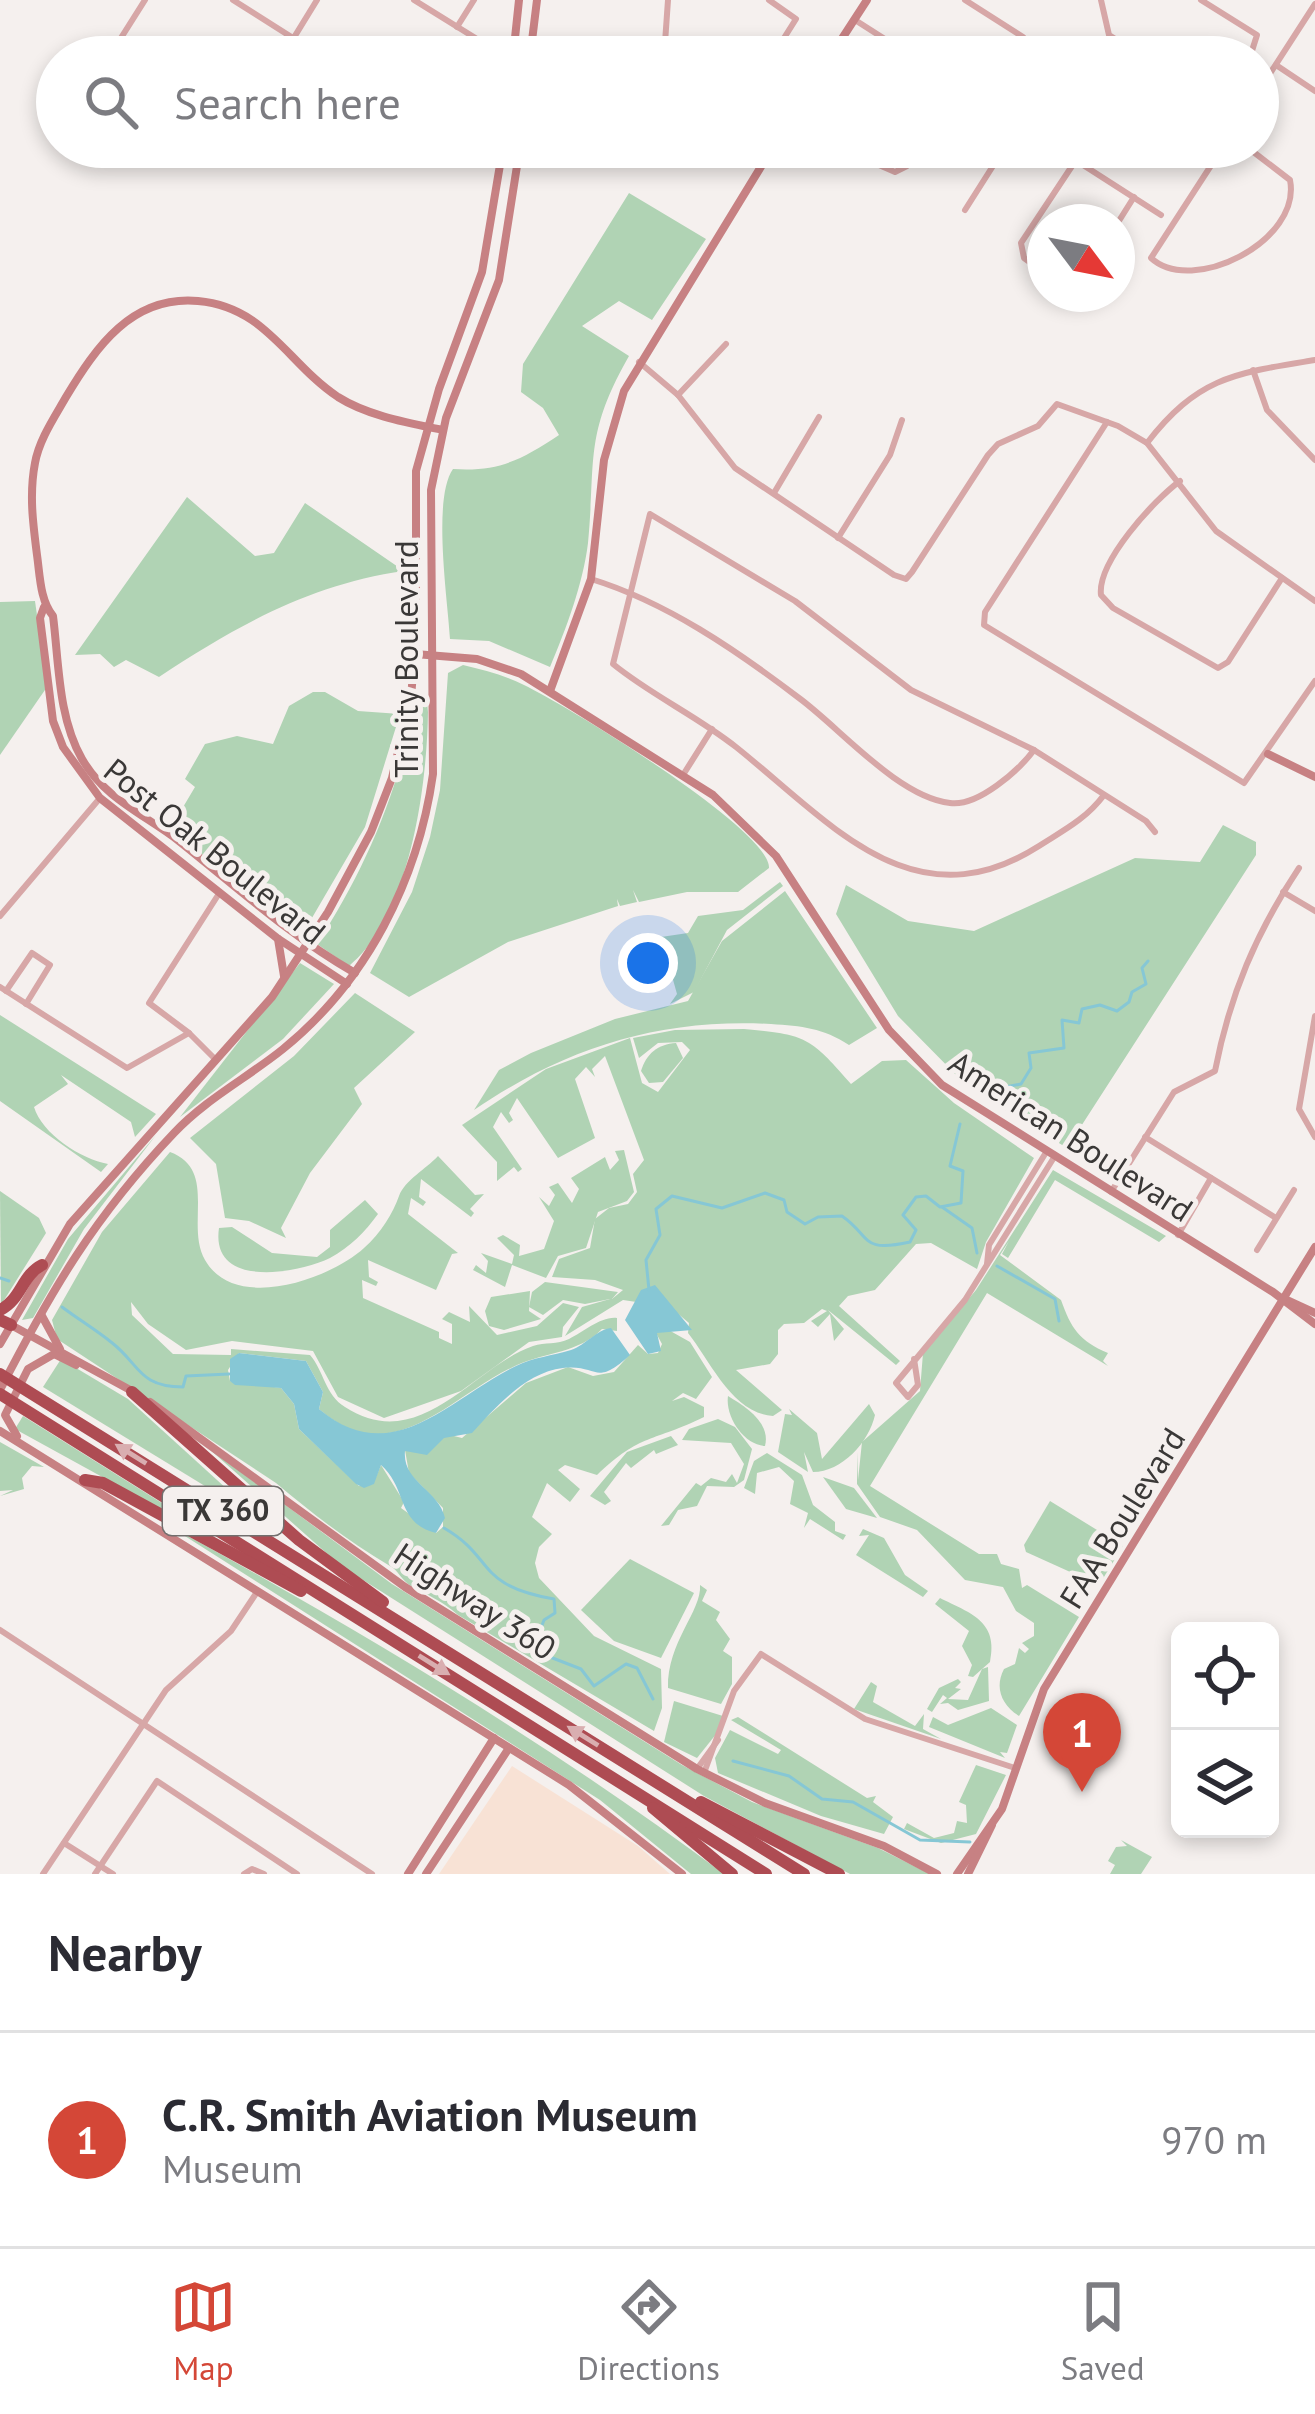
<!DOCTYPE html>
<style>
body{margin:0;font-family:"PT Sans",sans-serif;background:#f2f2f3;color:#2b2b33}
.controls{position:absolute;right:36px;bottom:36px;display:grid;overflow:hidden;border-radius:18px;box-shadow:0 6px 18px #0003}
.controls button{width:108px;height:108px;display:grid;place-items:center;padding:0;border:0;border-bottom:3px solid #e1e1e2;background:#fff;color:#2b2b33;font:60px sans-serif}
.compass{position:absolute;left:1027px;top:204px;width:108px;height:108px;border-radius:50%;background:#fff;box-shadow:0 6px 18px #0003;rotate:122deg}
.you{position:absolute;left:648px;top:963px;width:42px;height:42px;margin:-30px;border:9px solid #fff;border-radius:50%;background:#1a73e8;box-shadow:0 0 0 18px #1a73e833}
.badge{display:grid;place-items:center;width:78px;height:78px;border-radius:50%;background:#d44737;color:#fff;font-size:39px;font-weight:700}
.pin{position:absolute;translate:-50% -99px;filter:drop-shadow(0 3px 6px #0008)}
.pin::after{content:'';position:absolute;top:63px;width:42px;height:36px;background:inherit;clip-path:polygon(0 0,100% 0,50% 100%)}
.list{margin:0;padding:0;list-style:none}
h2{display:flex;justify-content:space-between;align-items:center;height:156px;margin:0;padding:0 48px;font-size:51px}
h2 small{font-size:39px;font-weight:400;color:#7c7c81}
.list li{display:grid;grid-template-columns:78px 1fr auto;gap:36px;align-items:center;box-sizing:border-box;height:216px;padding:0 48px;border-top:3px solid #e1e1e2}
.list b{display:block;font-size:45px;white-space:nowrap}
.list p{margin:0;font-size:39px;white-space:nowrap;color:#7c7c81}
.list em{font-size:39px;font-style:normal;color:#7c7c81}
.icon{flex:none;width:66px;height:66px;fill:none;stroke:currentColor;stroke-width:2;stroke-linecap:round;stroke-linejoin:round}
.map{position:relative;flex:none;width:1315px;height:1874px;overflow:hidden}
.search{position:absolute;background:#fff;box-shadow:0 6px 18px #0003;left:36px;right:36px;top:36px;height:132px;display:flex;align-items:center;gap:30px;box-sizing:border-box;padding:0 42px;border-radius:66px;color:#7c7c81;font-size:45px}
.sheet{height:372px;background:#fff}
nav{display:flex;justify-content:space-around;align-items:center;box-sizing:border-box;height:168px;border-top:3px solid #e1e1e2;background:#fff;font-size:33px;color:#7c7c81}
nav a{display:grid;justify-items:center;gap:6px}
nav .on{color:#d44737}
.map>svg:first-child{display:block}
.industrial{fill:#f8e2d5}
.green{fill:#b0d3b4}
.water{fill:#86c7d5}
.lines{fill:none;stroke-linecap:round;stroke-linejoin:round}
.stream{stroke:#86c7d5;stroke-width:3}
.street{stroke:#d7a7a7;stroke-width:6}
.secondary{stroke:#c78183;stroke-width:8}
.highway{stroke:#ae4c53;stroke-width:12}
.oneway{fill:#d9aeb0}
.labels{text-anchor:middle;stroke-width:10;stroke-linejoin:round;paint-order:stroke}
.shield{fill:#f5f0ee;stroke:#726f6e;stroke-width:3}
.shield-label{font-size:30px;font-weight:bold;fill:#3a3837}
.street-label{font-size:33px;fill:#3a3837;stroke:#f5f0ee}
</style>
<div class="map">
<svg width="1315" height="1874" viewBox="0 0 1315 1874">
<rect width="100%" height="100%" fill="#f5f0ee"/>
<polygon class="industrial" points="512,1766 638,1846 670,1874 439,1874"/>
<g class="green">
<path d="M629,193L706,239L652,320L619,301L582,326L629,356C584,435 596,458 588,543C583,584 566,629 550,667L489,641L450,639C448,601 432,499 453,469C499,472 521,460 559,435L543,408L521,392L523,364Z"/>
<path d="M187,497L255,556L274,553L305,503L404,571C311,584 236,626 159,677L126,660L114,667L100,654L75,655Z"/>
<polygon points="35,601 47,687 0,755 0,602"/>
<path d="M463,665C484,670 504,675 524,685C566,705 771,830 769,868L738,892H687L639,902L633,890L637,902L620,906L617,899L618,906L508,942L409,997L370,973L412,892L430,837L440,790L448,673Z"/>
<polygon points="313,692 325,692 358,711 400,714 365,827 302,935 170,829 195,787 185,779 205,744 237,736 273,744 289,706"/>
<path d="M415,701L427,702L428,712C427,786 410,916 349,966L317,944C365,870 400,789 415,701Z"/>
<polygon points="1223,825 1256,842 1256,855 1067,1148 968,1087 898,1016 836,914 846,885 908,921 974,931 1135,858 1200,862"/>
<polygon points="780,882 783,886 727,930 694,992 670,1004 677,994 661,937 688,933 698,916 743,910"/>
<path d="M785,891L877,1028L849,1045C823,1028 802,1026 771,1024C659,1018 565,1048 474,1110L499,1070L531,1053L615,1019L688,1001L722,941Z"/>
<polygon points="300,963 334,984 283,1039 180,1117"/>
<polygon points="355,993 415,1032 354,1088 362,1104 310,1173 281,1228 286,1238 249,1221 225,1218 216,1164 190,1138 294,1056"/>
<path d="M0,1015L156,1114L135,1137L131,1122L61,1075L68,1084L34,1107C42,1134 81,1159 108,1164L101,1172L0,1101Z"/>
<path d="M744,1029C807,1035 810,1037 851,1084L882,1061L906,1060L954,1103L1034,1158L986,1242L977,1269L931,1243L916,1244L875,1290L848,1296L839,1306L900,1361L896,1365L828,1310L844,1329L834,1341L830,1314L818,1327L811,1321L827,1311L822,1309L804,1323L784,1324L778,1330V1354L770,1364L736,1370L782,1410L773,1416C732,1413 711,1362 688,1333L689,1323L670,1307L623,1300L565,1336L582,1307L610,1299L585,1304L563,1300L543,1315L529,1307L532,1292L545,1282L618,1292L612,1299L623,1290L595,1280L552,1277L559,1259L590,1248L595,1219L609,1208L628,1204L637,1192L633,1174L644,1160L605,1056L592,1069L595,1077L586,1067L575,1079L595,1138L558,1158L517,1098L509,1113L513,1120L509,1123L501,1112L493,1127L522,1169L518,1172L514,1167L497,1181V1162L462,1125L546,1069L630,1038L642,1083L658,1092L690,1050L682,1042L658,1043L639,1058L633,1038L675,1030Z"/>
<path d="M676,1043L683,1058L663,1082L649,1083L641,1071C646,1054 658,1044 676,1043Z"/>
<polygon points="156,1135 84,1229 33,1318 22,1320 68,1239"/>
<polygon points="624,1150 634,1192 627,1201 598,1212 586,1248 558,1256 546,1278 512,1265 505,1287 473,1270 476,1265 486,1273 488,1261 481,1253 512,1264 514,1255 497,1238 503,1235 520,1245 519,1256 544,1249 554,1221 539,1197 549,1206 555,1195 549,1187 558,1183 572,1203 579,1189 571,1178 605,1157 610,1170 619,1160 615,1151"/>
<path d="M170,1152C218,1170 185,1225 205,1260C235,1313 330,1279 364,1248C381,1233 393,1213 399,1196C405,1180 426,1169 438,1156L475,1195L484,1194L470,1209L474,1213L471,1217L421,1179L419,1197L426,1202L423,1206L411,1198L408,1214L458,1253L452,1254L436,1290L368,1260L369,1277L378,1282L376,1286L362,1280L363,1298L439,1332V1338L452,1344V1324L442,1319L449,1312L470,1322L469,1306L497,1335L537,1326L563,1303L579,1307L563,1327L562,1337L529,1342L461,1391L384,1418L338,1397L313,1351L232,1341L186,1350L148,1324L131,1302L132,1315L173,1354L231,1355V1349L310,1355C324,1371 325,1395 345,1407C420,1456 474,1366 533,1346C545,1342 557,1345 569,1339C584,1332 601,1316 617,1318V1331L602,1329C579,1353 546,1352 517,1365C449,1396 392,1474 319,1409L323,1392L306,1361L239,1353L228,1370L230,1381L281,1388L294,1404L299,1429L359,1486L373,1484L381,1465L404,1502L401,1508L436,1533L443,1527V1508L409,1473L405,1450L450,1435L462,1438L526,1383L568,1367L593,1376L614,1372L638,1345L648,1354L658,1353L662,1344L656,1333L665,1328L690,1342L712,1377L696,1399L683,1393L672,1401L684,1397L704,1407V1417C653,1442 641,1433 597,1475L565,1465L558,1470L580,1489L570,1502L547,1483L532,1517L552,1534L539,1547L535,1563L539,1578L594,1636L661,1669L662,1708L654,1731L458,1615C442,1601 428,1595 411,1586C402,1581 398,1570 390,1566C349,1542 313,1514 276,1483L57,1339L52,1320L102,1232Z"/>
<path d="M1053,1170L1166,1236L1159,1242L1055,1180L1008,1258L1002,1254L1009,1241L1000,1255L1061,1300C1071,1328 1079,1341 1108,1353L1103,1361L1108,1366L987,1293L870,1486L979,1554H997L1001,1564L1019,1569L1022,1588L1027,1585L1079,1617L1019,1716C1002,1705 994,1688 1004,1669L1015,1664L1019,1648L1025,1653L1029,1649L1022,1643L1034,1636V1623L1016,1611L1003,1587L965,1580L917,1530L880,1517L857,1484V1452L858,1480L862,1442L920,1391L923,1353L976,1290Z"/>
<polygon points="0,1191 39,1218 46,1233 1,1305"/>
<path d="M365,1200L378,1214C365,1232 350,1247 330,1258C297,1274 210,1289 219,1228L232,1227L272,1253L317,1257L330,1247V1230Z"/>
<polygon points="530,1291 529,1311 541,1319 504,1330 489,1326 485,1311 491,1297"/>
<polygon points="61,1359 128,1399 262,1521 43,1387"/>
<path d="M728,1396C746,1407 771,1423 765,1446C744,1445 725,1417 728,1396Z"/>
<path d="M869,1404L875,1415C869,1442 842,1472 813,1472L804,1452L808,1472L778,1452L785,1414L792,1415L789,1409L817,1433L822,1459Z"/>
<polygon points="23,1416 197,1525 195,1528 15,1429"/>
<polygon points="718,1419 735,1427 752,1449 744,1480 734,1487 707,1486 697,1506 678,1510 669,1525 661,1526 696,1483 701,1486 711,1478 726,1482 732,1474 737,1483 744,1464 731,1443 682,1440 689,1429"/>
<polygon points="671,1436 678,1445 656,1454 654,1450 631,1468 626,1463 604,1492 611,1501 605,1505 590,1496 627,1452"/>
<polygon points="0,1442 44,1467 32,1466 22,1478 24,1489 0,1496 13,1490 0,1491"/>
<polygon points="207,1447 392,1584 682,1765 752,1802 878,1848 930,1874 850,1874 704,1796 341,1566"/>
<polygon points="767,1453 802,1475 813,1505 835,1522 835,1531 846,1535 843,1540 810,1519 804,1528 808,1513 790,1504 794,1481 779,1467 757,1473 755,1494 744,1488 754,1461"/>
<polygon points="823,1477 854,1488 877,1518 846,1509"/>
<polygon points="1050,1501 1123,1546 1099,1585 1026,1552 1024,1545"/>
<path d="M166,1524C358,1629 549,1743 724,1874H691L600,1800Z"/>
<polygon points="863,1529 884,1538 905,1575 928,1591 923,1597 856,1555 869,1535 859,1536"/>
<polygon points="630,1559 694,1593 661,1658 614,1641 581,1610"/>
<path d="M700,1585L707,1590L702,1601L720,1612L716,1620L730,1639L723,1651L732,1657V1684L721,1704L668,1688C667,1642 702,1611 700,1585Z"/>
<path d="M940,1598C970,1613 999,1621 990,1662L973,1677L968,1676L972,1665L962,1646L969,1631L935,1604Z"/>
<polygon points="988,1667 989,1701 958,1710 948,1703 940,1704 947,1698 943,1695 932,1712 927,1709 939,1688 958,1679 961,1682 955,1688 961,1689 948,1699 968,1700 982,1669"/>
<polygon points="871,1682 877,1686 873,1702 915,1726 924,1714 923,1729 941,1739 854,1709"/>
<polygon points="674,1701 723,1716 717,1733 697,1758 664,1742"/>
<polygon points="991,1708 1017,1725 1007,1753 1000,1752 1005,1758 929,1727 933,1717 948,1725"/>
<polygon points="738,1717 867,1798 876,1796 873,1802 893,1817 884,1834 821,1816 718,1773 715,1758 730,1730 778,1754 781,1750 731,1720"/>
<polygon points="976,1765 1006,1775 976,1834 941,1843 904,1829 907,1823 934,1838 954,1833 957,1821 967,1823 966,1805 959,1802"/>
<polygon points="1121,1840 1152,1857 1141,1874 1110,1874 1115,1865 1108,1861 1116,1847 1127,1846"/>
</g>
<g class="water">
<polygon points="655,1285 692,1330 657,1333 661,1351 648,1354 625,1320 641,1290"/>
<path d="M611,1328L630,1355C594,1388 599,1364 563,1368C526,1372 495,1408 472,1433L444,1438L427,1455L405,1451C402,1482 439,1490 445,1518L436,1533C396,1523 408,1489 381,1465L374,1484L364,1488L356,1484L299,1429L294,1404L281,1388L235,1385L230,1381V1359L239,1353L306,1361L323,1392L319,1409C393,1471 448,1399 516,1366C534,1357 552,1356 571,1350C586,1345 596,1330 611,1328Z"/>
</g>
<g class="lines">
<g class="stream">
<polyline points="991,1095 995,1089 1021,1084 1031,1068 1029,1053 1064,1048 1062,1020 1079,1023 1082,1009 1100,1005 1117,1011 1129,1002 1132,992 1146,984 1142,968 1148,961"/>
<polyline points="942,1207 972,1228 977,1253"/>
<polyline points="997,1266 1055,1299 1059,1321"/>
<polyline points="0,1278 9,1281"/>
<path d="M649,1290L646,1260L660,1235L656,1209L672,1196L722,1208L765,1193L784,1200L787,1212L805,1224L818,1217L842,1216C872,1237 860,1253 910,1242L916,1230L903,1215L916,1197L926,1196L940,1207L961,1203L963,1171L950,1166L960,1124"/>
<path d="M62,1307C78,1319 96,1330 111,1342C140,1364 138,1387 183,1387L186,1376L229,1374"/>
<path d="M444,1528C496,1558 474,1585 554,1599L555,1613L544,1620L539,1633L550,1657L581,1669L594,1686L626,1664L637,1668L653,1699"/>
<polyline points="733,1761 789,1776 822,1799 853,1802 920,1840 970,1842"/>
</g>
<g class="street">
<polyline points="233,0 293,38"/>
<polyline points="414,0 506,57"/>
<polyline points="769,0 796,19 772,57"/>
<polyline points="965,0 1023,37 1041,57"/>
<polyline points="1101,0 1109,35 1143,57"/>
<polyline points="1201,0 1257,35 1250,57"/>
<polyline points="855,20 913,57"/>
<polyline points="457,27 474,0"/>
<polyline points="127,57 114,49 145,0"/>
<polyline points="282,57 317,0"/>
<polyline points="664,57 668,0"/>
<polyline points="1276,65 1315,91"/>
<polyline points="1258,92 1315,4"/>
<polyline points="854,147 863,158 895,172 907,166 921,147"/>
<polyline points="1055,147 1161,215"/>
<polyline points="1195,147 1215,159"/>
<path d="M1223,147L1151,258C1192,296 1302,241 1290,180L1247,147"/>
<polyline points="965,210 1005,147"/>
<polyline points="1117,224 1134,197"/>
<polyline points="1045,273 1024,258 1021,243 1076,160"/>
<polyline points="639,362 678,395 735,468 894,575 906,579 912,572 988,455 998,444 1038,426 1057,404 1118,426 1147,443 1216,531 1315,601"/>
<polyline points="1253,370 1267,410 1315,460"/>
<polyline points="678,395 726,344"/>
<polyline points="1107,422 985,612 984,625 1244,783 1315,681"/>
<path d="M1147,443C1199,376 1236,373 1315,360"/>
<path d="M1180,481C1154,500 1097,562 1101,595L1113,608L1218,668L1228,662L1282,578"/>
<polyline points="774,493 819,417"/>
<polyline points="838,538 890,455 902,420"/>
<path d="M591,579C666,602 736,650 799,698C840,728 898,797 950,803C978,807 1019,770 1034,750"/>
<polyline points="683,775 712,729"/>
<path d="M1104,795C1086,819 1064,830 1039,846C913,926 830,822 736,747C697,716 651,695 613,664L650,514L795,601L911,690L1034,750L1146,821L1155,832"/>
<polyline points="1283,892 1315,911"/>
<polyline points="0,916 100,798"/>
<polyline points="0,987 127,1068 189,1033 215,1059"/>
<polyline points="6,991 32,953 50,965 26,1004"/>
<polyline points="1315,1016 1299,1109 1315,1137"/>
<polyline points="189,1033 149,1003 220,892"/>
<polyline points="1145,1137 1276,1218"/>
<path d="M1111,1192L1174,1092L1215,1071C1230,994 1256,933 1299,868"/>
<polyline points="1178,1235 1211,1178"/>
<polyline points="1257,1250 1294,1190"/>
<polyline points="987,1264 989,1245 1045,1154"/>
<polyline points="914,1359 918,1385 908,1397 896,1383 965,1300 1053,1159"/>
<polyline points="0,1630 372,1874"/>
<polyline points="697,1769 718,1740"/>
<polyline points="704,1773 734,1691 761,1654 865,1719 1015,1768"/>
<polyline points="64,1843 113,1874"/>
<polyline points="43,1874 166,1690 231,1631 257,1592"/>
<polyline points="95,1874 157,1781 297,1874"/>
<polyline points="244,1874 252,1869 264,1874"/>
</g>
<g class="secondary">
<polyline points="513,57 519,0"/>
<polyline points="530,57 537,0"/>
<polyline points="830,57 867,0"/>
<polyline points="44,607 40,618 53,721 63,747 100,798 277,938 347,984"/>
<polyline points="415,654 477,659 521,674 713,795 776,856 889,1030 942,1085 1273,1292 1315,1324"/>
<polyline points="550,691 591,579 604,460 624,391 773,147"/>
<polyline points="1268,754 1315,777"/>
<polyline points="278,939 284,976"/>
<path d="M355,973C289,935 238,888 179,841C144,814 105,799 82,759C58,717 59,663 53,616C40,600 40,576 37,555C33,524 29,494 35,463C39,440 54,418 66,397C96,347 132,295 198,301C266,307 287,363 338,397C368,416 409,423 443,430"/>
<polyline points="1285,1299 1315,1313"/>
<polyline points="42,1316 60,1349"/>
<polyline points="11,1325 132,1391"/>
<polyline points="0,1344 70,1224 272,997 328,912 371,832 392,778 411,696 416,642 416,471 439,389 482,272 503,147"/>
<path d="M0,1390C52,1289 95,1216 174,1133C206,1099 247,1078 283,1049C367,981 418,880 433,774L431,490L446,418L499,280L520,147"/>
<polyline points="150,1402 405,1587 697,1769 765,1803 884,1846 937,1874"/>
<polyline points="0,1431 569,1785 682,1874"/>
<polyline points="17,1436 5,1415 28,1369 54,1354 76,1365"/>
<polyline points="408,1874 494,1738"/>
<polyline points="426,1874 509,1748"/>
<polyline points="957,1874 1002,1809 1044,1689 1315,1247"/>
<polyline points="968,1874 992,1825"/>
</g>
<g class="highway">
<path d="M0,1310C21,1300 22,1275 42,1265"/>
<polyline points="0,1320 11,1325"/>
<polyline points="0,1374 804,1874"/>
<polyline points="132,1392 299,1540 383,1602"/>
<polyline points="0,1394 766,1874"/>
<polyline points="85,1480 103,1483 301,1591"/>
<polyline points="701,1802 839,1874"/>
<polyline points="653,1808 732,1874"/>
</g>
</g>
<defs><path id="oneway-solid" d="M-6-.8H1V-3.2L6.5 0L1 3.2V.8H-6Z" transform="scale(3)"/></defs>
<g class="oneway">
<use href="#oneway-solid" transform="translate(131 1454) rotate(-148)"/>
<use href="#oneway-solid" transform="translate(434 1665) rotate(32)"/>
<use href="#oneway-solid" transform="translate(583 1736) rotate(-148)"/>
</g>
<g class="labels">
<rect class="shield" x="163" y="1487" width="120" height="48" rx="9"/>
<g class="shield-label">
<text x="223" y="1521">TX 360</text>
</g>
<g class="street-label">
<text transform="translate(406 659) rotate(-90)" y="12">Trinity Boulevard</text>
<text transform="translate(215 851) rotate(39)" y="12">Post Oak Boulevard</text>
<text transform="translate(1071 1136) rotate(33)" y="12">American Boulevard</text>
<text transform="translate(1122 1518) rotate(-58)" y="12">FAA Boulevard</text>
<text transform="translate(475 1601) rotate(33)" y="12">Highway 360</text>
</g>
</g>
</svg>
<div class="controls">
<button><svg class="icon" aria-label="locate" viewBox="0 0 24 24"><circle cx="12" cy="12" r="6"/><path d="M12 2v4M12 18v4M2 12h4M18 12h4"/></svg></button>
<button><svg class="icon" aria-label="layers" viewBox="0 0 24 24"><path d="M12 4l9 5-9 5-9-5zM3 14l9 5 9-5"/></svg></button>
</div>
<svg class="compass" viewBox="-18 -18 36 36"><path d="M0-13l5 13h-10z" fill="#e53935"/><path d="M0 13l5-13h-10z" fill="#7c7c81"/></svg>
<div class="you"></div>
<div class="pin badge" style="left:1082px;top:1792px">1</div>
<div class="search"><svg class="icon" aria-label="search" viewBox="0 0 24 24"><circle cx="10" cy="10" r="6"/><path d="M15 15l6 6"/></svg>Search here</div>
</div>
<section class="sheet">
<h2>Nearby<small></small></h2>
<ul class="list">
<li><span class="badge">1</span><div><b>C.R. Smith Aviation Museum</b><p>Museum</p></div><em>970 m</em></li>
</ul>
</section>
<nav>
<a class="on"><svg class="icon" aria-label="map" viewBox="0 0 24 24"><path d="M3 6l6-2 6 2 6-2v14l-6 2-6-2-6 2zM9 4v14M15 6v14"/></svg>Map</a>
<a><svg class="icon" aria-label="directions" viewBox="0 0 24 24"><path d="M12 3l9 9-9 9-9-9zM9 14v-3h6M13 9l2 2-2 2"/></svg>Directions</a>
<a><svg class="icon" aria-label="saved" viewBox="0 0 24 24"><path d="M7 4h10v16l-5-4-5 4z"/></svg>Saved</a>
</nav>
